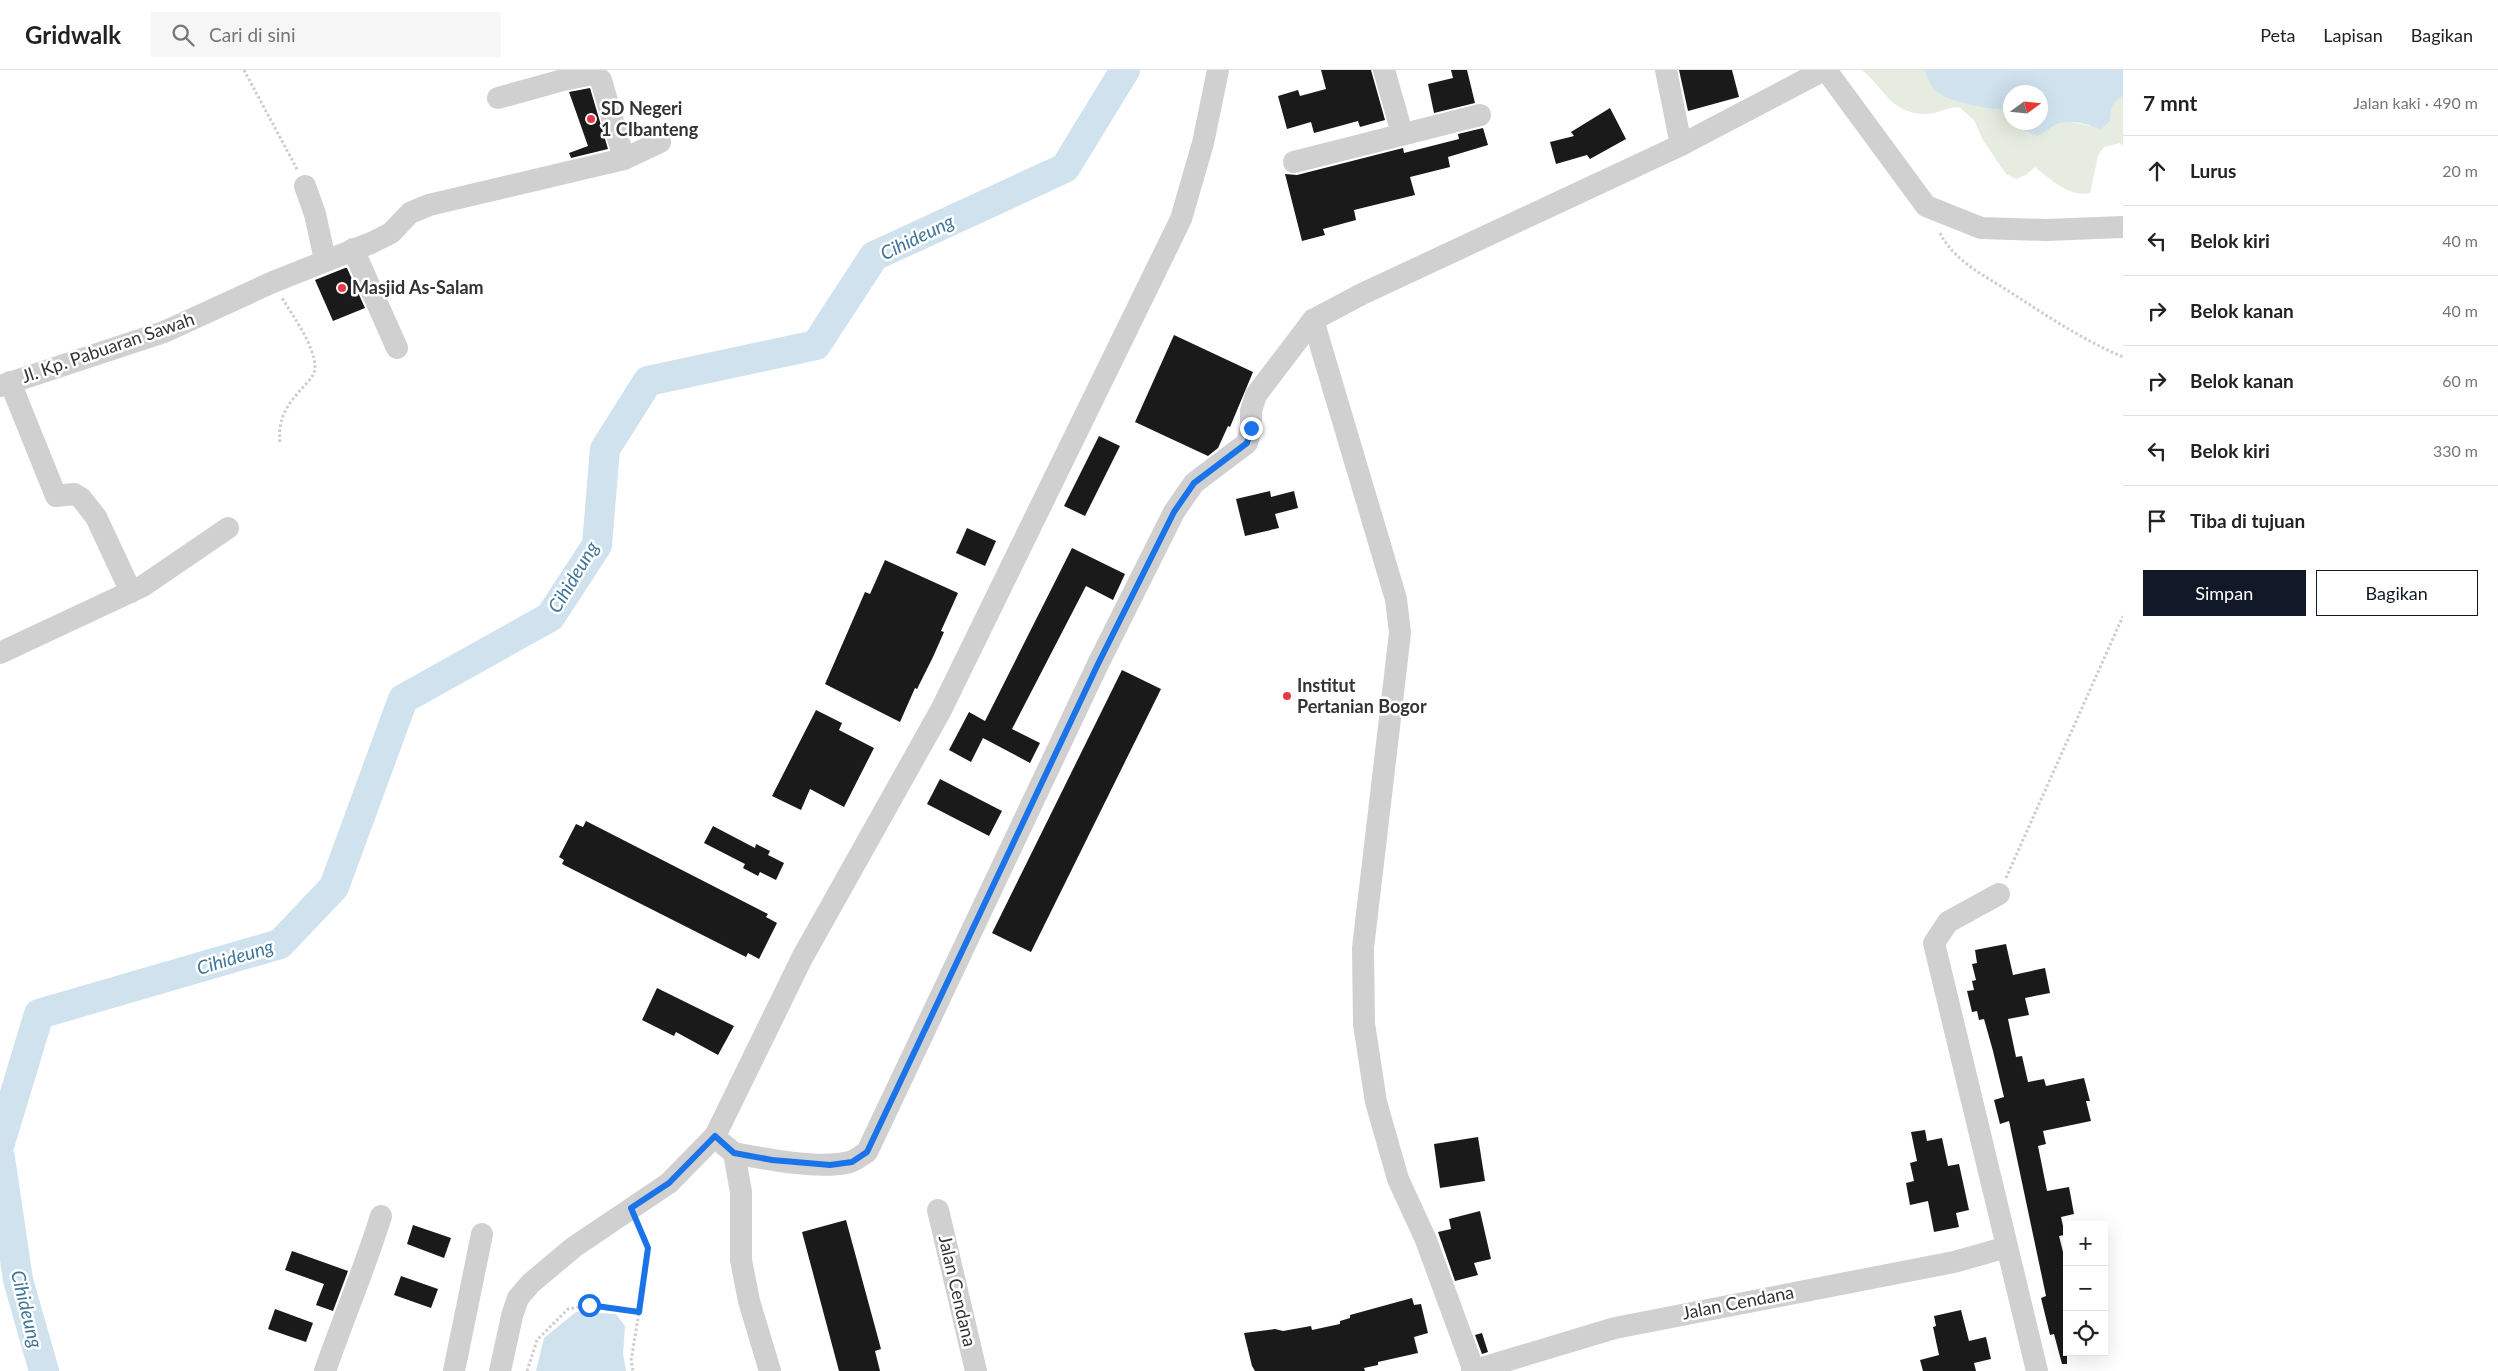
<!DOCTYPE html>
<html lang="id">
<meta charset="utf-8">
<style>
body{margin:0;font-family:Lato,sans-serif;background:#f6f6f6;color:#222}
.controls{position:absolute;right:15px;bottom:15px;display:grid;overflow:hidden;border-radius:0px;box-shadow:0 5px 20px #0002}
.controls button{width:45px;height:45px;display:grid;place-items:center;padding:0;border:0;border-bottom:1px solid #e0e0e0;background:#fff;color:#222;font:25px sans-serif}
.compass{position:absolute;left:2003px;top:15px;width:45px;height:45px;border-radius:50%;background:#fff;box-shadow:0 5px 20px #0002;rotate:75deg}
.stop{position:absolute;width:15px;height:15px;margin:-11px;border:4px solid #1a73e8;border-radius:50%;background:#fff}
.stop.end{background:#1a73e8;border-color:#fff;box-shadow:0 1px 5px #0008}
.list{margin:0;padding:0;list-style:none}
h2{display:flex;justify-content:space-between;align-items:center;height:65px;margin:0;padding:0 20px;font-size:21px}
h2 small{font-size:16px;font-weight:400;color:#767676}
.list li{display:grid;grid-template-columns:32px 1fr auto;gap:15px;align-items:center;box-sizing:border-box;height:70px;padding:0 20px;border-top:1px solid #e0e0e0}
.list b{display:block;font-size:19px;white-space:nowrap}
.list em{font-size:16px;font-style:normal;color:#767676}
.actions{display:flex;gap:10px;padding:15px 20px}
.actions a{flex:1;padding:11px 0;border:1px solid #111827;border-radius:0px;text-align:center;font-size:18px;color:#111827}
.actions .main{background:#111827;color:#fff}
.icon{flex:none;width:28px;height:28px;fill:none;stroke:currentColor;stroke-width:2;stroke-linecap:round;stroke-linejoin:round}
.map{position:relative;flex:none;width:2123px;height:1301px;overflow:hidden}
header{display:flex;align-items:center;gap:30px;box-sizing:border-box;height:70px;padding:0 25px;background:#fff;border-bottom:1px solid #e0e0e0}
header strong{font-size:24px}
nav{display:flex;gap:28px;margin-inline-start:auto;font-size:18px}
.search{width:350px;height:45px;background:#f6f6f6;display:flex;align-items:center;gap:12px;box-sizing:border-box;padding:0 18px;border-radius:0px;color:#767676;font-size:19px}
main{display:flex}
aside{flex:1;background:#fff}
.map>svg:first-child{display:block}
.green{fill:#e6ecdf}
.water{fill:#cfe2ee}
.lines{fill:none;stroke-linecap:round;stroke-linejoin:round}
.river{stroke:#cfe2ee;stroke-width:30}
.building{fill:#1a1a1a}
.path{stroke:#cdcdcd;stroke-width:3;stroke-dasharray:2.5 2.5;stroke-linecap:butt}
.minor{stroke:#d0d0d0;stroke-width:22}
.route{stroke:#1a73e8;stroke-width:6}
.poi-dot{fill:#e63946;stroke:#fff;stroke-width:2}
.labels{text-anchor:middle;stroke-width:5;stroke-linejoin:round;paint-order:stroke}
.poi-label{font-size:18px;font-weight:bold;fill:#333;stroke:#fff;text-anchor:start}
.street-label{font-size:18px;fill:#333;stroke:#fff}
.water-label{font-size:19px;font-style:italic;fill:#3f7597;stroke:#fff}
</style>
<header>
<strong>Gridwalk</strong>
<div class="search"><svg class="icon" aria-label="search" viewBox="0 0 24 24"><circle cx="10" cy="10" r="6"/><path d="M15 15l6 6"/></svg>Cari di sini</div>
<nav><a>Peta</a><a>Lapisan</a><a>Bagikan</a></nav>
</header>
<main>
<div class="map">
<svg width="2123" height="1301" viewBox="0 0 2123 1301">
<rect width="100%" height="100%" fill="#fff"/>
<path class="green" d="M1862,0H1929L2004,40L2010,47V52L2014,53L2016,57L2036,65L2058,49L2090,56L2117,29L2123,26V76L2120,73L2104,77L2098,86L2090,123C2069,127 2051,110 2035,97L2026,105L2016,109L2006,104L1983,70L1974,50L1959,37C1947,37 1936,45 1924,44C1891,43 1884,18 1862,0Z"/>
<g class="water">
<path d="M1924,0H2123V26C2112,31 2110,40 2110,51L2101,59C2089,55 2070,48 2057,54C2050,57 2045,63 2037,66L2016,57L2014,53L2040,52V22H2010V47L2003,40C1986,38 1944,32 1933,18C1929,13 1927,5 1924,0Z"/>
<polygon points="576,1242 616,1244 625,1256 623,1284 626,1301 536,1301 544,1268"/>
</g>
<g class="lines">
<g class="river">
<polyline points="0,1073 39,944 280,874 334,817 403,629 550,547 597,475 605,379 648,311 816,275 874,186 1065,98 1125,0"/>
<polyline points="0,1088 18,1210 44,1301"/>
</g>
</g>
<g class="building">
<polygon points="1321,0 1371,0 1385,50 1360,57 1358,51 1314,63 1311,52 1287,59 1278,26 1298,20 1300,26 1326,19"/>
<polygon points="1451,0 1467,0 1475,33 1434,43 1428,14 1453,8"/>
<polygon points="1679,0 1732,0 1739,27 1688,41"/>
<polygon points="590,18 608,79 571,88 569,83 588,76 569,22"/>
<polygon points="1610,38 1626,69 1590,89 1587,85 1556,94 1550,72 1574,66 1571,62"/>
<polygon points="1483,58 1488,75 1448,87 1450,97 1410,107 1415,125 1354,140 1356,150 1323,159 1325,165 1302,171 1285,104 1297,105 1403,78 1404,83 1459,69 1458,64"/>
<polygon points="345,198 347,198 365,238 333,251 315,210"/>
<polygon points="1174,265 1253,302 1230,357 1228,356 1218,378 1208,386 1135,352"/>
<polygon points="1099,366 1120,376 1085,446 1064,436"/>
<polygon points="1270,421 1271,427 1294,421 1298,438 1275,444 1279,458 1245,466 1236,429"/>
<polygon points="967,458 996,471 985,496 956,483"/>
<polygon points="1072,478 1125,504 1113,530 1086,516 1012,659 1040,673 1030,693 983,668 971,692 949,680 969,642 985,651"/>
<polygon points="885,490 958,523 941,561 944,562 933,587 917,619 915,618 900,652 825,614 865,522 870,524"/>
<polygon points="1122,600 1161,619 1031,882 992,863"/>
<polygon points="816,640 842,653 839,660 874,678 844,737 810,719 801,740 772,726"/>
<polygon points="940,709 1002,741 989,766 927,734"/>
<polygon points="586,751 768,844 766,847 777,853 759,889 748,883 746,887 562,794 564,790 559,787 576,754 583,757"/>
<polygon points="713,756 755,778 756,774 770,781 768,785 784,793 776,810 760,802 758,806 743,798 745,794 704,773"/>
<polygon points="2006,874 2013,905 2045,898 2050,923 2025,928 2029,945 2008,949 2016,987 2022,986 2028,1012 2044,1009 2046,1016 2084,1008 2090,1031 2086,1031 2091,1051 2043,1061 2046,1074 2038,1076 2047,1121 2069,1117 2074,1144 2061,1147 2065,1165 2059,1166 2067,1198 2067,1294 2062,1294 2054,1264 2050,1265 2041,1228 2046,1226 2009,1051 2000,1054 1994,1030 2004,1027 1993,981 1984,949 1979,950 1977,941 1972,942 1967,921 1974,920 1972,911 1976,910 1972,894 1977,893 1975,880"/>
<polygon points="657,918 734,956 718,985 676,962 674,966 642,950"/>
<polygon points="1925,1060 1927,1071 1942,1068 1948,1096 1959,1094 1969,1140 1956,1143 1959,1157 1934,1162 1928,1131 1910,1135 1906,1113 1914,1111 1910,1093 1917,1091 1911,1062"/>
<polygon points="1478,1067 1485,1111 1440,1118 1434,1074"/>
<polygon points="1480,1141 1491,1189 1474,1193 1478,1205 1455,1211 1438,1162 1451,1159 1449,1149"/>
<polygon points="846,1150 881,1279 875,1281 880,1301 839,1301 802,1162"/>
<polygon points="413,1155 451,1168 444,1188 407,1174"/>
<polygon points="292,1181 348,1201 333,1241 316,1235 324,1214 285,1200"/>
<polygon points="401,1206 438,1219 431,1238 394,1225"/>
<polygon points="1412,1228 1414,1235 1421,1234 1428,1263 1414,1267 1418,1283 1378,1292 1378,1295 1364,1298 1365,1301 1255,1301 1252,1296 1244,1263 1275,1259 1283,1261 1311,1256 1312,1260 1340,1254 1340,1251 1350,1248 1350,1245"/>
<polygon points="275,1239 313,1253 306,1272 268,1259"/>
<polygon points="1961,1240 1969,1271 1986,1267 1991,1289 1974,1293 1976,1301 1923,1301 1920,1290 1939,1285 1933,1257 1936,1256 1934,1246"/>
<polygon points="1482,1263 1488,1282 1482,1284 1475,1265"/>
</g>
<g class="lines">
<g class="path">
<polyline points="244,0 298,101"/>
<path d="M1940,163C1955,192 1984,205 2010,222C2047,246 2083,270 2123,287"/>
<path d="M280,372C275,330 315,315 315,298C315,276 293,246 282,228"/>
<polyline points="2006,808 2123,546"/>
<polyline points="639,1155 648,1178 639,1242"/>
<polyline points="527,1301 537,1270 568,1239 589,1235 639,1242 631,1291 633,1301"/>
</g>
<g class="minor">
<polyline points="1384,0 1402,63"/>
<polyline points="1666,0 1681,75"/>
<polyline points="1826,0 1926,136 1981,158 2046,160 2123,157"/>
<polyline points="498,28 563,10 593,4 601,10 624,89"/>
<polyline points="1294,92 1480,45"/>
<polyline points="305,116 315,144 325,190"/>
<polyline points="353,179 397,278"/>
<polyline points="10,312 56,426 74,424 81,428 96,447 131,522"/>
<polyline points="0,316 164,262 273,212 371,173 391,163 410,143 429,135 624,89 660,72"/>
<polyline points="0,583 143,516 228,458"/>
<polyline points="1999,824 1948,852 1934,873 2037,1301"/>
<polyline points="723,1074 734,1083 741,1122 741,1190 749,1231 770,1301"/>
<path d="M734,1083C765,1089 820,1100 850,1092C856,1090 862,1085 867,1082L1098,594L1174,442L1194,413L1247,373L1251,358V341L1256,325L1313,250"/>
<polyline points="938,1140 976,1301"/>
<path d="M325,1301C343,1249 365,1198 381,1146"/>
<polyline points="454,1301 482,1164"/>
<polyline points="500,1301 512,1246 518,1228 531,1213 574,1177 669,1113 715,1066 802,888 941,640 1181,149 1203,73 1218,0"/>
<polyline points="1472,1301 1615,1258 1954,1192 2007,1177"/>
<polyline points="1474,1301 1426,1170 1398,1109 1376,1032 1364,954 1363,878 1400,563 1396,529 1313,250 1362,224 1681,75 1824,0"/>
</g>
</g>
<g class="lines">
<polyline class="route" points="589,1235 639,1242 648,1178 631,1138 669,1113 715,1066 734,1083 772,1090 830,1095 852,1092 867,1082 1098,594 1174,442 1194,413 1247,373 1251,358"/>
</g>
<g class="poi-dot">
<circle cx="591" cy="49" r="5"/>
<circle cx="342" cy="218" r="5"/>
<circle cx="1287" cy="626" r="5"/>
</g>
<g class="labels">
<g class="poi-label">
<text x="601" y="45">SD Negeri<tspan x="601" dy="21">1 CIbanteng</tspan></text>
<text x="352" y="224">Masjid As-Salam</text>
<text x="1297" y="622">Institut<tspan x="1297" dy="21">Pertanian Bogor</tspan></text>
</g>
<g class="street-label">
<text transform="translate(108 278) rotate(-19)" y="6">Jl. Kp. Pabuaran Sawah</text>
<text transform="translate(957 1221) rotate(77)" y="6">Jalan Cendana</text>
<text transform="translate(1738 1233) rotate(-11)" y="6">Jalan Cendana</text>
</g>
<g class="water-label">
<text transform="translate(917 167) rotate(-26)" y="7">Cihideung</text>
<text transform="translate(573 507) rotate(-59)" y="7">Cihideung</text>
<text transform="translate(235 887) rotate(-17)" y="7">Cihideung</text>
<text transform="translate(27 1239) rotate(76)" y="7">Cihideung</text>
</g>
</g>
</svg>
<div class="controls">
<button>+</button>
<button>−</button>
<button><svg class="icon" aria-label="locate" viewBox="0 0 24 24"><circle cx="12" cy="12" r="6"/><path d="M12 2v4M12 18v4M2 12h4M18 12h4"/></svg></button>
</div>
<svg class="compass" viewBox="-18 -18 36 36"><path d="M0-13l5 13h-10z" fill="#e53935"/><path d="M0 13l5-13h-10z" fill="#767676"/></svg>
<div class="stop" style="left:589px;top:1235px"></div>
<div class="stop end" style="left:1251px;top:358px"></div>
</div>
<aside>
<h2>7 mnt<small>Jalan kaki · 490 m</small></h2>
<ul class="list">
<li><svg class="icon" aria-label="ahead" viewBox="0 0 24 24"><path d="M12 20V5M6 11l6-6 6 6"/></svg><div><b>Lurus</b></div><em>20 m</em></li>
<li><svg class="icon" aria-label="left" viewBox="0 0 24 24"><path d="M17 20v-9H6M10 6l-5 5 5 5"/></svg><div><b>Belok kiri</b></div><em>40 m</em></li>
<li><svg class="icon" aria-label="right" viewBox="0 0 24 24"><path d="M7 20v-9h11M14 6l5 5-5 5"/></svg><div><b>Belok kanan</b></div><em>40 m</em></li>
<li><svg class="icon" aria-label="right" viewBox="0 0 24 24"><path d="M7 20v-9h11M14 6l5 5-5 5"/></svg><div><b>Belok kanan</b></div><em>60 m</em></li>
<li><svg class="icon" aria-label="left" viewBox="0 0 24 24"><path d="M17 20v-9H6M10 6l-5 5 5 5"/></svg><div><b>Belok kiri</b></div><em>330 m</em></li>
<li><svg class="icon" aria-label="arrive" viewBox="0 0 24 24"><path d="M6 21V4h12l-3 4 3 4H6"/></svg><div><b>Tiba di tujuan</b></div></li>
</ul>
<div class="actions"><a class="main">Simpan</a><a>Bagikan</a></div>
</aside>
</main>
